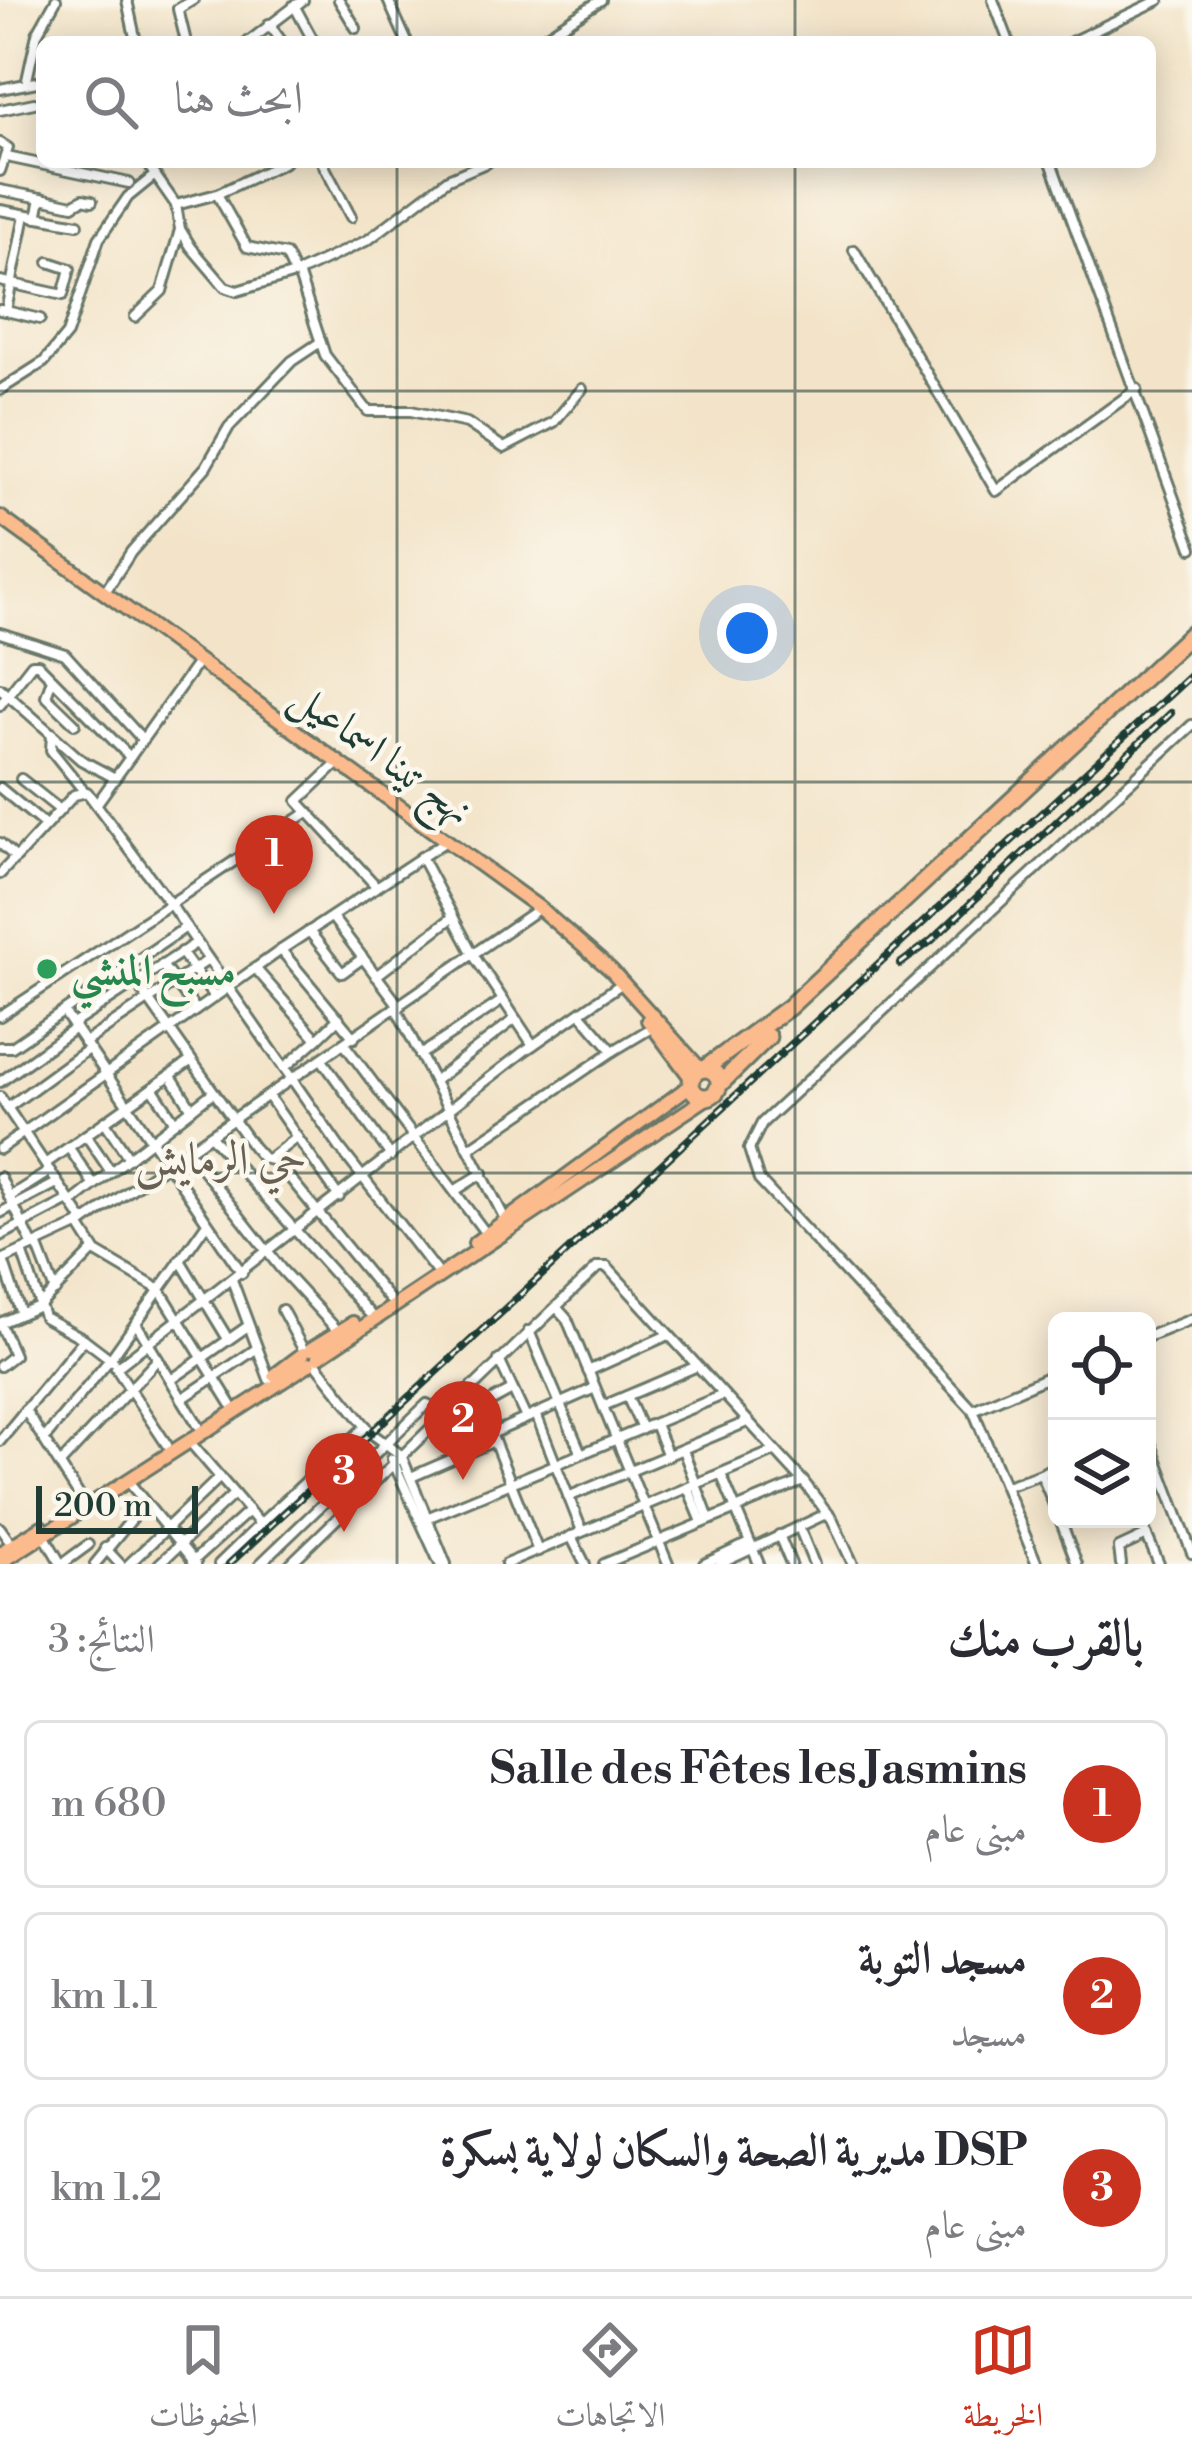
<!DOCTYPE html>
<html lang="ar">
<meta charset="utf-8">
<style>
body{margin:0;font-family:"Libre Bodoni",Amiri,serif;background:#f7f7f7;color:#2b2b33;direction:rtl}
.controls{position:absolute;right:36px;bottom:36px;display:grid;overflow:hidden;border-radius:18px;box-shadow:0 6px 30px #0003}
.controls button{width:108px;height:108px;display:grid;place-items:center;padding:0;border:0;border-bottom:3px solid #e1e1e2;background:#fff;color:#2b2b33;font:60px sans-serif}
.scale{position:absolute;left:36px;bottom:30px;width:162px;box-sizing:border-box;padding-left:12px;border:6px solid #1f3d34;border-top:0;font-size:33px;line-height:42px;white-space:nowrap;color:#1f3d34;-webkit-text-stroke:9px #fbf7ec;paint-order:stroke}
.you{position:absolute;left:747px;top:633px;width:42px;height:42px;margin:-30px;border:9px solid #fff;border-radius:50%;background:#1a73e8;box-shadow:0 0 0 18px #1a73e833}
.badge{display:grid;place-items:center;width:78px;height:78px;border-radius:50%;background:#c8321e;color:#fff;font-size:39px;font-weight:700}
.pin{position:absolute;translate:-50% -99px;filter:drop-shadow(0 3px 6px #0008)}
.pin::after{content:'';position:absolute;top:63px;width:42px;height:36px;background:inherit;clip-path:polygon(0 0,100% 0,50% 100%)}
.list{margin:0;padding:0;list-style:none}
h2{display:flex;justify-content:space-between;align-items:center;height:156px;margin:0;padding:0 48px;font-size:51px}
h2 small{font-size:39px;font-weight:400;color:#7c7c81}
.list li{display:grid;grid-template-columns:78px 1fr auto;gap:36px;align-items:center;box-sizing:border-box;height:168px;margin:0 24px 24px;padding:0 24px;border:3px solid #e1e1e2;border-radius:18px}
.list b{display:block;font-size:45px;white-space:nowrap}
.list p{margin:0;font-size:39px;white-space:nowrap;color:#7c7c81}
.list em{font-size:39px;font-style:normal;color:#7c7c81}
.icon{flex:none;width:66px;height:66px;fill:none;stroke:currentColor;stroke-width:2;stroke-linecap:round;stroke-linejoin:round}
.map{position:relative;flex:none;width:1192px;height:1564px;overflow:hidden;direction:ltr}
.search{position:absolute;background:#fff;box-shadow:0 6px 30px #0003;left:36px;right:36px;top:36px;height:132px;display:flex;align-items:center;gap:30px;box-sizing:border-box;padding:0 42px;border-radius:18px;color:#7c7c81;font-size:45px}
.sheet{height:732px;background:#fff}
nav{display:flex;justify-content:space-around;align-items:center;box-sizing:border-box;height:168px;border-top:3px solid #e1e1e2;background:#fff;font-size:33px;color:#7c7c81}
nav a{display:grid;justify-items:center;gap:6px}
nav .on{color:#c8321e}
.map>svg:first-child{display:block}
.lines{fill:none;stroke-linecap:round;stroke-linejoin:round}
.minor-casing{stroke:#697768;stroke-width:14}
.major-casing{stroke:#697768;stroke-width:18}
.highway-casing{stroke:#697768;stroke-width:21}
.minor{stroke:#fff;stroke-width:8}
.major{stroke:#fbbb8d;stroke-width:12}
.highway{stroke:#fbbb8d;stroke-width:15}
.rail-casing{stroke:#1f3d34;stroke-width:8}
.rail{stroke:#fbf7ec;stroke-width:3;stroke-dasharray:9;stroke-linecap:butt}
.grid{fill:none;stroke:#1f3d34;stroke-width:3;stroke-opacity:0.55}
.leisure-dot{fill:#2e9e5b;stroke:#fbf7ec;stroke-width:4.5}
.labels{text-anchor:middle;stroke-width:9;stroke-linejoin:round;paint-order:stroke}
.street-label{font-size:42px;fill:#1f3d34;stroke:#fbf7ec}
.leisure-label{font-size:42px;font-weight:bold;fill:#27864d;stroke:#fbf7ec;text-anchor:start}
.neighbourhood-label{font-size:45px;fill:#686053;stroke:#fbf7ec}
</style>
<div class="map">
<svg width="1192" height="1564" viewBox="0 0 1192 1564">
<rect width="100%" height="100%" fill="#fbf7ec"/>
<filter id="ink" filterUnits="userSpaceOnUse"><feTurbulence type="fractalNoise" baseFrequency=".00833" numOctaves="2"/><feDisplacementMap in="SourceGraphic" scale="24" xChannelSelector="R" yChannelSelector="G"/><feConvolveMatrix kernelMatrix="1 2 1 2 8 2 1 2 1" color-interpolation-filters="sRGB"/></filter>
<filter id="wash" filterUnits="userSpaceOnUse"><feTurbulence type="fractalNoise" baseFrequency=".004" numOctaves="4" result="noise"/><feDisplacementMap in="SourceGraphic" scale="48" xChannelSelector="R" yChannelSelector="G"/><feGaussianBlur stdDeviation="2.7" result="paint"/><feColorMatrix in="noise" values="0 0 0 0 0 0 0 0 0 0 0 0 0 0 0 0 0 1.4 0 .05"/><feComposite in="paint" operator="in"/></filter>
<g filter="url(#wash)">
<rect width="100%" height="100%" fill="#f3e4c9"/>
</g>
<g filter="url(#ink)">
<g class="lines">
<g class="minor-casing">
<g id="minor">
<polyline points="127,0 136,42"/>
<polyline points="339,0 356,28"/>
<polyline points="388,0 407,42"/>
<polyline points="993,0 1009,42"/>
<polyline points="294,5 314,42"/>
<polyline points="269,24 282,42"/>
<polyline points="186,42 178,9 193,0"/>
<polyline points="248,42 303,0"/>
<polyline points="536,42 601,0"/>
<polyline points="1071,42 1159,0"/>
<polyline points="27,80 37,34 56,0"/>
<polyline points="0,89 42,81"/>
<polyline points="0,110 34,103"/>
<polyline points="0,143 8,148 0,171"/>
<polyline points="7,157 129,183"/>
<polyline points="146,162 176,205 180,229 191,247 225,287 237,291 295,274 368,240 448,179 488,162"/>
<polyline points="322,162 351,217"/>
<polyline points="1051,162 1192,548"/>
<polyline points="0,190 41,198"/>
<polyline points="217,194 247,247 286,255 295,274"/>
<polyline points="176,205 217,194 285,162"/>
<polyline points="0,210 78,224"/>
<polyline points="37,218 41,198 73,205 83,199 92,201"/>
<polyline points="854,250 996,491 1137,389"/>
<polyline points="298,273 325,355 368,411 411,411 467,423 504,448 554,422 582,389"/>
<polyline points="0,281 63,295 70,269 49,262"/>
<polyline points="0,310 6,311 25,215"/>
<polyline points="6,311 40,319"/>
<polyline points="135,317 162,291 180,230"/>
<polyline points="0,390 44,362 67,334 99,239 128,197 155,175"/>
<polyline points="105,592 131,552 206,467 229,427 292,361 319,343"/>
<polyline points="0,633 65,654 143,740"/>
<polyline points="52,679 46,696 75,724"/>
<polyline points="0,688 81,760 115,778"/>
<polyline points="0,705 32,664 38,664 130,757"/>
<polyline points="52,733 51,750 84,791"/>
<polyline points="338,763 298,801 377,887"/>
<polyline points="21,779 60,810"/>
<polyline points="0,788 45,825"/>
<polyline points="98,802 196,665"/>
<polyline points="0,843 16,858 74,795 87,792 170,904 308,812"/>
<polyline points="421,857 474,956 533,1045"/>
<polyline points="0,874 15,858"/>
<polyline points="332,917 400,1007"/>
<polyline points="309,931 342,973 363,958"/>
<polyline points="281,950 354,1038"/>
<polyline points="181,952 214,997"/>
<polyline points="162,965 196,1010"/>
<polyline points="255,968 317,1039 339,1018"/>
<polyline points="376,976 453,917"/>
<polyline points="136,982 253,1147 263,1158 276,1161 389,1299"/>
<polyline points="397,1010 506,1221"/>
<polyline points="64,1012 242,1273"/>
<polyline points="0,1016 170,904 340,1148 435,1270"/>
<polyline points="73,1024 196,943"/>
<polyline points="84,1043 208,960"/>
<polyline points="345,1045 487,1235"/>
<polyline points="0,1047 12,1047 186,927"/>
<polyline points="613,1051 653,1027"/>
<polyline points="420,1055 503,1000"/>
<polyline points="322,1060 391,1156"/>
<polyline points="284,1068 317,1039"/>
<polyline points="171,1076 192,1109"/>
<polyline points="434,1081 515,1019"/>
<polyline points="0,1082 75,1028"/>
<polyline points="153,1089 175,1122"/>
<polyline points="0,1097 84,1222 0,1261"/>
<polyline points="269,1097 339,1197"/>
<polyline points="7,1108 88,1049"/>
<polyline points="105,1122 129,1158"/>
<polyline points="86,1135 111,1172"/>
<polyline points="212,1137 369,1313"/>
<polyline points="69,1148 94,1185"/>
<polyline points="470,1148 613,1051 580,1013"/>
<polyline points="0,1149 281,950 446,841"/>
<polyline points="189,1152 281,1269 339,1332"/>
<polyline points="270,1158 297,1137"/>
<polyline points="45,1164 189,1062"/>
<polyline points="0,1177 33,1246"/>
<polyline points="456,1190 483,1173"/>
<polyline points="9,1197 50,1171"/>
<polyline points="71,1203 212,1093"/>
<polyline points="0,1213 57,1183"/>
<polyline points="84,1222 534,912"/>
<polyline points="79,1225 96,1252 160,1290 231,1404"/>
<polyline points="0,1236 69,1200"/>
<polyline points="37,1244 55,1291"/>
<polyline points="22,1251 44,1317 84,1339"/>
<polyline points="3,1260 21,1314"/>
<polyline points="180,1260 228,1339"/>
<polyline points="232,1280 269,1379"/>
<polyline points="557,1306 598,1267 607,1267 803,1481 832,1519 853,1564"/>
<polyline points="282,1310 304,1351"/>
<polyline points="0,1323 39,1306 94,1250"/>
<polyline points="136,1323 198,1425"/>
<polyline points="529,1331 581,1453"/>
<polyline points="1147,1337 1192,1319"/>
<polyline points="499,1360 526,1418"/>
<polyline points="315,1362 371,1433 401,1455 446,1564"/>
<polyline points="0,1366 14,1355 0,1323"/>
<polyline points="588,1371 668,1335"/>
<polyline points="171,1380 248,1326"/>
<polyline points="472,1386 538,1551"/>
<polyline points="627,1396 642,1429"/>
<polyline points="182,1399 256,1349"/>
<polyline points="603,1406 695,1367"/>
<polyline points="481,1407 512,1390"/>
<polyline points="25,1410 82,1500"/>
<polyline points="973,1410 1057,1373"/>
<polyline points="536,1414 582,1531"/>
<polyline points="655,1424 668,1456"/>
<polyline points="491,1434 595,1388"/>
<polyline points="1147,1434 1192,1553"/>
<polyline points="44,1439 111,1358 207,1223"/>
<polyline points="0,1441 84,1339 113,1361"/>
<polyline points="189,1441 260,1524 219,1564"/>
<polyline points="167,1445 116,1368 523,1052 618,986"/>
<polyline points="683,1450 709,1519"/>
<polyline points="392,1459 440,1564"/>
<polyline points="61,1463 158,1359"/>
<polyline points="1057,1465 1041,1474 1057,1512"/>
<polyline points="721,1474 759,1564"/>
<polyline points="411,1477 494,1441"/>
<polyline points="127,1480 196,1564"/>
<polyline points="1006,1486 1041,1474"/>
<polyline points="688,1488 702,1522"/>
<polyline points="568,1497 747,1422"/>
<polyline points="1060,1519 1077,1564"/>
<polyline points="1140,1519 1159,1564"/>
<polyline points="422,1520 723,1395"/>
<polyline points="260,1524 366,1426"/>
<polyline points="799,1527 814,1564"/>
<polyline points="0,1528 12,1545"/>
<polyline points="44,1535 61,1564"/>
<polyline points="779,1535 791,1564"/>
<polyline points="571,1536 585,1564"/>
<polyline points="105,1548 120,1564"/>
<polyline points="192,1562 249,1511"/>
<polyline points="62,1564 88,1545"/>
<polyline points="95,1564 145,1503"/>
<polyline points="129,1564 220,1477"/>
<polyline points="159,1564 234,1494"/>
<polyline points="260,1564 427,1404 442,1413"/>
<polyline points="290,1564 556,1307 567,1319 668,1564"/>
<polyline points="506,1564 774,1451"/>
<polyline points="604,1564 803,1481"/>
<polyline points="704,1564 749,1543"/>
<polyline points="720,1564 828,1513"/>
<polyline points="1037,1564 973,1410 759,1180 749,1149 762,1123 1192,725"/>
<polyline points="1121,1564 1119,1548 1147,1535"/>
</g>
</g>
<g class="major-casing">
<g id="major">
<polyline points="0,517 538,907 611,970 701,1070"/>
<polyline points="648,1020 692,1079"/>
<polyline points="475,1243 691,1085"/>
<polyline points="311,1349 353,1323"/>
<polyline points="318,1357 708,1097"/>
<polyline points="275,1375 303,1354"/>
<polyline points="0,1553 42,1527"/>
<polyline points="0,1563 309,1364"/>
</g>
</g>
<g class="highway-casing">
<g id="highway">
<polyline points="704,1069 789,1007 1192,633"/>
<circle cx="705" cy="1083" r="14"/>
<polyline points="719,1085 768,1037"/>
</g>
</g>
<use href="#minor" class="minor"/>
<use href="#major" class="major"/>
<use href="#highway" class="highway"/>
<g class="rail-casing">
<g id="rail">
<polyline points="900,964 931,941 1171,713"/>
<polyline points="229,1564 1192,674"/>
</g>
</g>
<use href="#rail" class="rail"/>
</g>
</g>
<path class="grid" d="M397,0V42M795,0V42M397,162V1564M795,162V1564M0,391H1192M0,782H1192M0,1173H1192"/>
<circle class="leisure-dot" cx="47" cy="969" r="12"/>
<g class="labels">
<g class="street-label">
<text transform="translate(383 752) rotate(36)" y="15">نهج تينا اسماعيل</text>
</g>
<g class="leisure-label">
<text x="71" y="984">مسبح المنشي</text>
</g>
<g class="neighbourhood-label">
<text x="221" y="1174">حي الرمايش</text>
</g>
</g>
</svg>
<div class="controls">
<button><svg class="icon" aria-label="locate" viewBox="0 0 24 24"><circle cx="12" cy="12" r="6"/><path d="M12 2v4M12 18v4M2 12h4M18 12h4"/></svg></button>
<button><svg class="icon" aria-label="layers" viewBox="0 0 24 24"><path d="M12 4l9 5-9 5-9-5zM3 14l9 5 9-5"/></svg></button>
</div>
<div class="scale">200 m</div>
<div class="you"></div>
<div class="pin badge" style="left:274px;top:914px">1</div>
<div class="pin badge" style="left:463px;top:1480px">2</div>
<div class="pin badge" style="left:344px;top:1532px">3</div>
<div class="search"><svg class="icon" aria-label="search" viewBox="0 0 24 24"><circle cx="10" cy="10" r="6"/><path d="M15 15l6 6"/></svg>ابحث هنا</div>
</div>
<section class="sheet">
<h2>بالقرب منك<small>النتائج: 3</small></h2>
<ul class="list">
<li><span class="badge">1</span><div><b>Salle des Fêtes les Jasmins</b><p>مبنى عام</p></div><em>680 m</em></li>
<li><span class="badge">2</span><div><b>مسجد التوبة</b><p>مسجد</p></div><em>1.1 km</em></li>
<li><span class="badge">3</span><div><b>DSP مديرية الصحة والسكان لولاية بسكرة</b><p>مبنى عام</p></div><em>1.2 km</em></li>
</ul>
</section>
<nav>
<a class="on"><svg class="icon" aria-label="map" viewBox="0 0 24 24"><path d="M3 6l6-2 6 2 6-2v14l-6 2-6-2-6 2zM9 4v14M15 6v14"/></svg>الخريطة</a>
<a><svg class="icon" aria-label="directions" viewBox="0 0 24 24"><path d="M12 3l9 9-9 9-9-9zM9 14v-3h6M13 9l2 2-2 2"/></svg>الاتجاهات</a>
<a><svg class="icon" aria-label="saved" viewBox="0 0 24 24"><path d="M7 4h10v16l-5-4-5 4z"/></svg>المحفوظات</a>
</nav>
